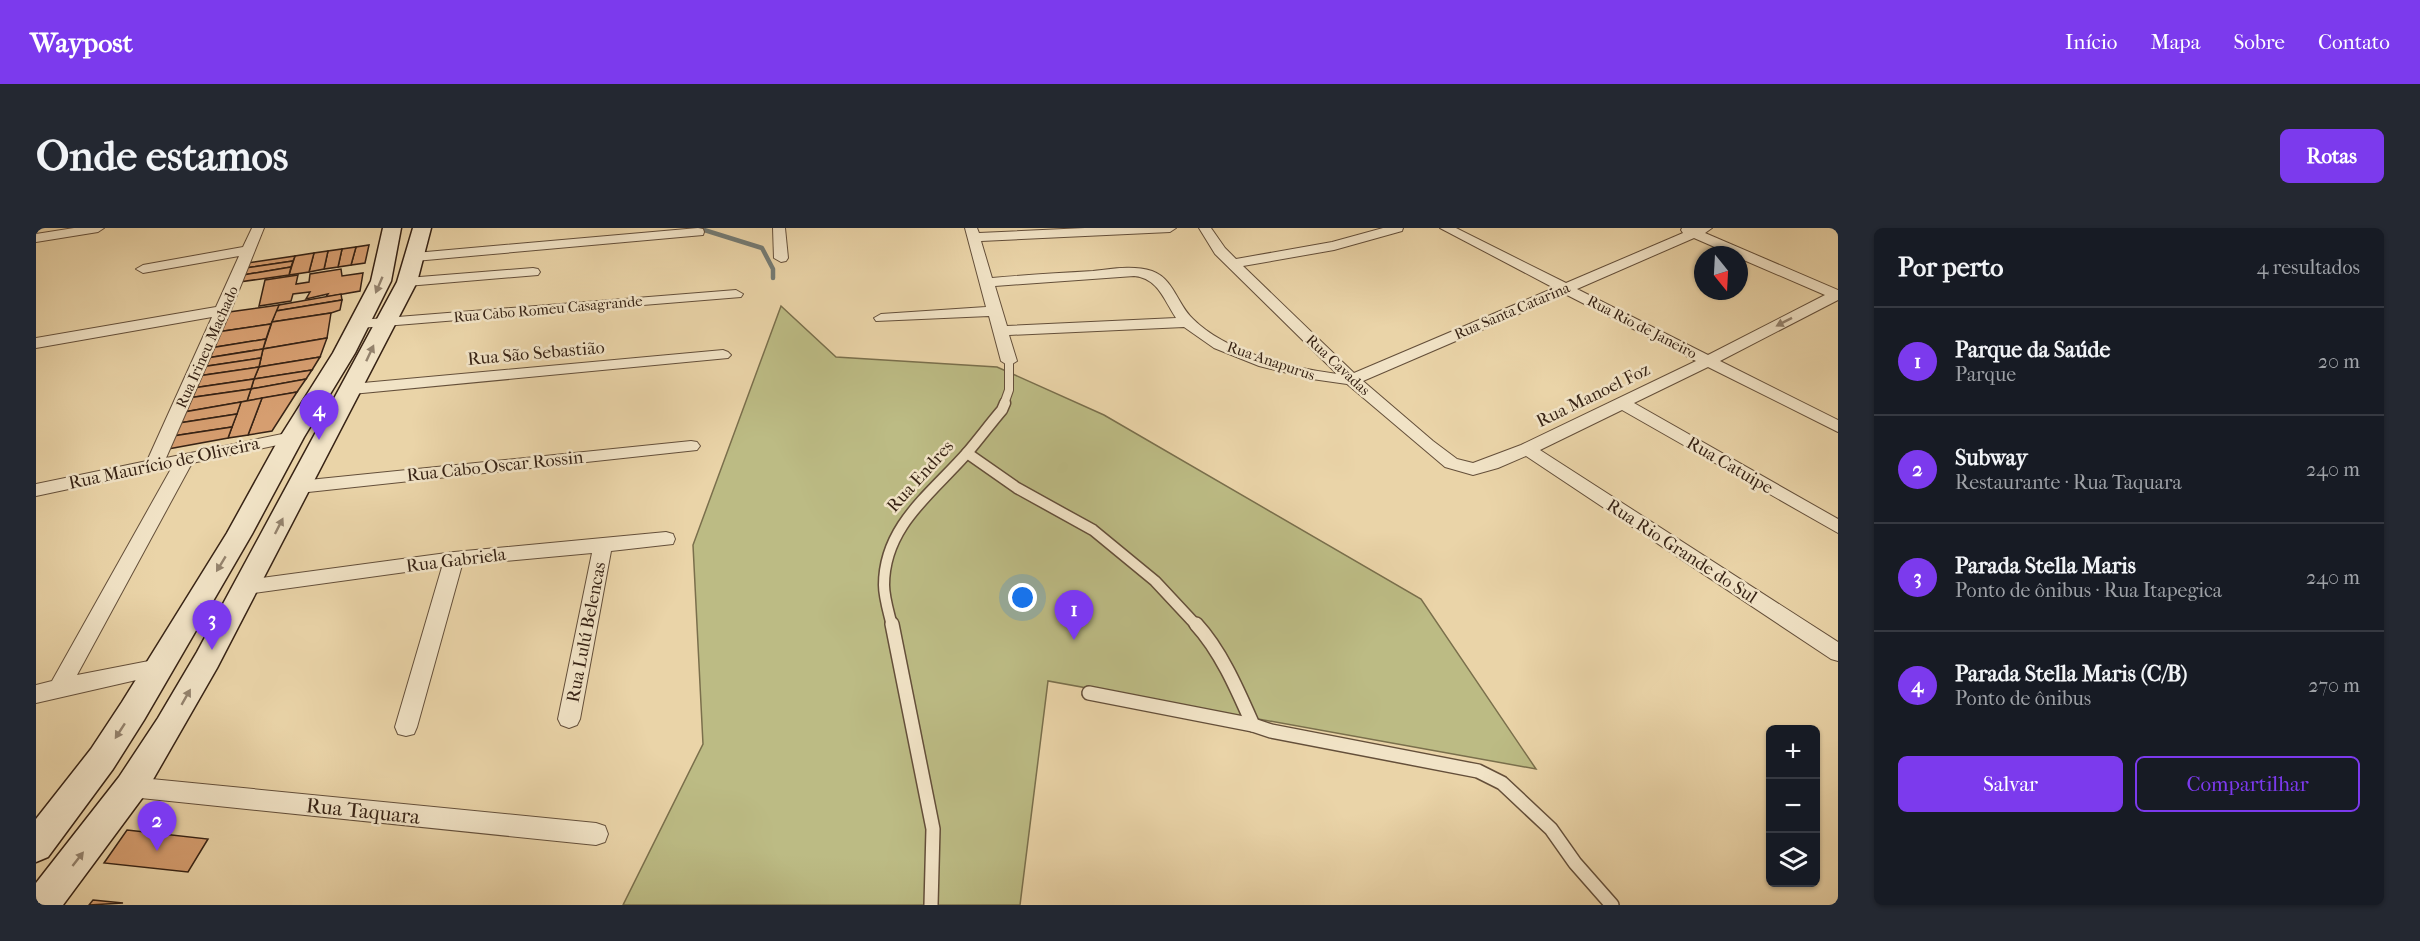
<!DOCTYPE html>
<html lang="pt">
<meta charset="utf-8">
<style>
body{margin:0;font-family:"IM FELL French Canon",serif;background:#242831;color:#f1f3f6}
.controls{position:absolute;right:18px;bottom:18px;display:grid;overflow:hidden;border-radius:9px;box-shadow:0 2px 4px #0004}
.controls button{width:54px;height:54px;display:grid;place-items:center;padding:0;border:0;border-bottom:2px solid #363941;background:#171b24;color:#f1f3f6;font:30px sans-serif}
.compass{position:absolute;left:1658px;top:18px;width:54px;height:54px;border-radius:50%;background:#171b24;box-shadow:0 2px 4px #0004;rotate:162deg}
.you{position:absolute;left:987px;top:370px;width:21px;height:21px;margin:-15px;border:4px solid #fff;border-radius:50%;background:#1a73e8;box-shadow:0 0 0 9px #1a73e833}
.badge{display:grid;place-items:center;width:39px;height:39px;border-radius:50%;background:#7c3aed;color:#fff;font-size:20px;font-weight:700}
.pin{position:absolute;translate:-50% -50px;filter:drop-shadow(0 2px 3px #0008)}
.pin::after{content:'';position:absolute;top:32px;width:21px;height:18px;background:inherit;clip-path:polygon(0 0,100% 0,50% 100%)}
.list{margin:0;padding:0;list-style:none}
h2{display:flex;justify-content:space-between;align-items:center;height:78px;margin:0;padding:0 24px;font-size:26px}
h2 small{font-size:20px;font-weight:400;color:#9ea1a6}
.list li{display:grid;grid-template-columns:39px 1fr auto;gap:18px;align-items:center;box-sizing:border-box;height:108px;padding:0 24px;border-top:2px solid #363941}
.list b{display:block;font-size:22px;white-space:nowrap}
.list p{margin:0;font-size:20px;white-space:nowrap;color:#9ea1a6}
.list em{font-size:20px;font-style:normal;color:#9ea1a6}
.actions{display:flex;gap:12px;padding:18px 24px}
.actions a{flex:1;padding:14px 0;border:2px solid #7c3aed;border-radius:9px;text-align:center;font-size:21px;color:#7c3aed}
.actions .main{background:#7c3aed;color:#fff}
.icon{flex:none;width:33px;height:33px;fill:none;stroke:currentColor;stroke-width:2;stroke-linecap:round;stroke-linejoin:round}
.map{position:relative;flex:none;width:1802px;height:677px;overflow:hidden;border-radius:9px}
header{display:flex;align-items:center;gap:36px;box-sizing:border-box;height:84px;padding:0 30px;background:#7c3aed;color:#fff}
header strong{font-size:28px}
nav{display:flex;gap:33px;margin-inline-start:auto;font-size:21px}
.intro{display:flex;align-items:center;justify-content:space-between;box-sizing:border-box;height:144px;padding:0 36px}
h1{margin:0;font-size:42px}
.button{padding:15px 27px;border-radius:9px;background:#7c3aed;color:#fff;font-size:21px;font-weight:700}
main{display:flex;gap:36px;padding:0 36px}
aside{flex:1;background:#171b24;border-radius:9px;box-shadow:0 2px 4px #0004}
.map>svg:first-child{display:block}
.green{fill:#bcbb84;stroke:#7a6f4c;stroke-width:1.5}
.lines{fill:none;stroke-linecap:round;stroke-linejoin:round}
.stream{stroke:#747b74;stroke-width:4.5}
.building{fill:#d69e70;stroke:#372315;stroke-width:1.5}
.lane-far2-casing{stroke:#644f3a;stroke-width:10}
.lane-far1-casing{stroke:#644f3a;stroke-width:13}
.lane-casing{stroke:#644f3a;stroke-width:16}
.street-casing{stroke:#644f3a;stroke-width:2}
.secondary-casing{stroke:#372315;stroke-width:3}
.lane-far2{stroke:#f1e3c6;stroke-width:8}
.lane-far1{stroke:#f1e3c6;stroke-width:10}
.lane{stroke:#f1e3c6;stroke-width:13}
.street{fill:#f1e3c6;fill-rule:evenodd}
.secondary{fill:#f1e3c6;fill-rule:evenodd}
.oneway{fill:#94836e}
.labels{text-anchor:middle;stroke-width:5;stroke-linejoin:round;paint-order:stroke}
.far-street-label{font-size:15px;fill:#372315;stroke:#f1e3c6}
.street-label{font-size:18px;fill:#372315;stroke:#f1e3c6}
.near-street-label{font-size:21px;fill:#372315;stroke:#f1e3c6}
</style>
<header>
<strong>Waypost</strong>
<nav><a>Início</a><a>Mapa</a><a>Sobre</a><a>Contato</a></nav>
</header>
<div class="intro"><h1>Onde estamos</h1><a class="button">Rotas</a></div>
<main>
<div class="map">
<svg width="1802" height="677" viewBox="0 0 1802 677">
<rect width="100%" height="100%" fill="#ead4a8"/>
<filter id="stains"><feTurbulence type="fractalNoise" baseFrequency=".00333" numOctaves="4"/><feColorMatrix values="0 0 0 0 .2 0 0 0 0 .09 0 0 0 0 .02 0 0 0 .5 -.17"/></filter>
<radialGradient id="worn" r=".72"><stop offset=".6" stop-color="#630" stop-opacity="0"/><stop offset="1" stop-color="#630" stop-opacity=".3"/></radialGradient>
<polygon class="green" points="745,78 800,129 961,139 1068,187 1385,371 1500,541 1012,453 984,677 587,677 667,516 657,317"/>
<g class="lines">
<polyline class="stream" points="662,0 726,20 737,41 737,50"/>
</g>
<g class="building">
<polygon points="333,17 329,35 315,37 320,19"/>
<polygon points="320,19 315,37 302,39 306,21"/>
<polygon points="306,21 302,39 288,41 292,23"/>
<polygon points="292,23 288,41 273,44 278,25"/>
<polygon points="278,25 273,44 253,47 259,28"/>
<polygon points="259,28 257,33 209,40 211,35"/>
<polygon points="257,33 255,39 207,47 209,40"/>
<polygon points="255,39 253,47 203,54 207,47"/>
<polygon points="305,41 306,48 327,45 324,63 290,69 292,66 270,71 274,64 257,66 255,73 223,78 229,52 262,47 260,56 273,54 274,46"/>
<polygon points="305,66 306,72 240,83 243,77"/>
<polygon points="306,72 304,82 295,85 236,94 240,83"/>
<polygon points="243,77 235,96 181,104 193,84"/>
<polygon points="295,85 291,110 227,121 236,94"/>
<polygon points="235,96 230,111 174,120 181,104"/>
<polygon points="291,110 284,129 223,139 227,121"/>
<polygon points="230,111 227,121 171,130 174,120"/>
<polygon points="227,121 225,130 165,139 171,130"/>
<polygon points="284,129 276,142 218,151 223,139"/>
<polygon points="225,130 223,139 162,148 165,139"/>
<polygon points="223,139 218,151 157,160 162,148"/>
<polygon points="276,142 270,151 215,161 218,151"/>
<polygon points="218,151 215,161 152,170 157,160"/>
<polygon points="270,151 261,164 211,173 215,161"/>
<polygon points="215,161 211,173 148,184 152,170"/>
<polygon points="261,164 236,203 212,207 226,170"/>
<polygon points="226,170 212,207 192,210 205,174"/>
<polygon points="205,174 201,186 143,195 148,184"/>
<polygon points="201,186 196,199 137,208 143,195"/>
<polygon points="196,199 192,210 132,221 137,208"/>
<polygon points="91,602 172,611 152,644 68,635"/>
<polygon points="57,672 87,675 53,677"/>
</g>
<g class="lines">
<g class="lane-far2-casing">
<polyline id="lane-far2" points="968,176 973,162 973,133"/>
</g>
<g class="lane-far1-casing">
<g id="lane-far1">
<polyline points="931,225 981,260 1057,302 1119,353 1161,398"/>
<path d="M856,398C853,385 848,370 848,357C848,298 896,265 931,225C943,211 954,196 966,182L969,175"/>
</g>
</g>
<g class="lane-casing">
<g id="lane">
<polyline points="856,396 897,601 895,677"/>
<path d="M1160,396C1185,423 1202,463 1217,497L1235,503L1442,543L1466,555L1515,601L1539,635L1576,677"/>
<polyline points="1053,465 1217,497"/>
</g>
</g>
<g class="street-casing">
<g id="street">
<polygon points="38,0 68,0 62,4 0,14 0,6"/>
<polygon points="216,0 228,0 195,82 130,230 256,204 262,205 264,209 262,213 256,214 156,235 41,447 123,431 131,433 134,439 131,445 0,475 0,457 16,453 136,239 0,268 0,256 111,233 176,89 0,120 0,110 180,79 203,28 107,45 100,41 107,37 207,19"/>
<polygon points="662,0 667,1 668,4 667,7 379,33 372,29 379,25"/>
<polygon points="737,0 749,0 752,30 750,33 745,34 738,30"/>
<path d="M929,0H941L943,5L1049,0H1140L1134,4L945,13L956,50C990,47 1023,45 1057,43C1076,41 1097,37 1116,43C1138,51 1141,76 1157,91C1190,124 1255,140 1301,146L1179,26L1163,0H1175L1189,20L1200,31L1296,14L1347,0H1367L1366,3L1298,22L1207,38L1318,145L1518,60L1404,0H1420L1530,55L1647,5L1645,2L1646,0H1676L1669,5L1802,62V72L1684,133L1802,192V204L1672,139L1598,175L1802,291V305L1586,182L1504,222L1802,414V433L1795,431L1490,228L1462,240L1437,247L1409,239L1311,156L1276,151L1223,138L1178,120L1148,99L973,107L981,133L973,138L965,133L953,88L840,93L838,90L845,86L950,79ZM1658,10L1697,27H1703V30L1789,67L1672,127L1541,61ZM1098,48C1122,50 1128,72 1140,90L971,98L959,58ZM1529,66L1660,133L1485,217L1437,235L1421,231L1397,213L1327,153Z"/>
<polygon points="497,40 502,41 504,44 502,47 371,58 364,54 371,50"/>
<polygon points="700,62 707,66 705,69 324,100 317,96 324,92"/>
<polygon points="687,122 692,124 695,127 692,130 316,166 308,161 316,156"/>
<polygon points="655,213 661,214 664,218 661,222 263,265 257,263 254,259 257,255 263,253"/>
<polygon points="630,304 637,306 639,311 637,316 575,323 544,491 541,497 533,500 525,497 522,491 556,325 426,337 381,499 378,506 370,508 362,506 359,499 406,339 211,366 204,364 201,359 204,354 211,352 418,324"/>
<polygon points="95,549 560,595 569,598 572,606 569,614 560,617 95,569 87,566 83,559 87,552"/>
</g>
</g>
<g class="secondary-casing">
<g id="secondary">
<polygon points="347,0 365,0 355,53 319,125 268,209 216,306 108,492 77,541 12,629 0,634 0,591 55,521 86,474 191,305 244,209 297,125 335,53"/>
<polygon points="377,0 395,0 381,54 181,440 107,569 27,677 0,677 0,655 83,549 122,490 161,424 361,54"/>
</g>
</g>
<use href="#lane-far2" class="lane-far2"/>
<use href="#lane-far1" class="lane-far1"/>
<use href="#lane" class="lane"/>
<use href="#street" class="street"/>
<use href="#secondary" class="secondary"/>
</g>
<defs><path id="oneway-solid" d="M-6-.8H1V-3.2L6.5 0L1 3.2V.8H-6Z" transform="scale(1.5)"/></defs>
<g class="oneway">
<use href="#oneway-solid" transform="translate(343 57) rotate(113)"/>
<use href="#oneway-solid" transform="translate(1748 94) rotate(153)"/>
<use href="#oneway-solid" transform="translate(334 125) rotate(-65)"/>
<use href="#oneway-solid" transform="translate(243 298) rotate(-63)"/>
<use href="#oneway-solid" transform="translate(185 336) rotate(121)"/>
<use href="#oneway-solid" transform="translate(150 469) rotate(-60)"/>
<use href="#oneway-solid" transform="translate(84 503) rotate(123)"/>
<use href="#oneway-solid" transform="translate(42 631) rotate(-52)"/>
</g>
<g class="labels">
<g class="far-street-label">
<text transform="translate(512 81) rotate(-5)" y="5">Rua Cabo Romeu Casagrande</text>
<text transform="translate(1476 83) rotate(-23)" y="5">Rua Santa Catarina</text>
<text transform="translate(1606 99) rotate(27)" y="5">Rua Rio de Janeiro</text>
<text transform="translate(171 119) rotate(-66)" y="5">Rua Irineu Machado</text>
<text transform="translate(1235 133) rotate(19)" y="5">Rua Anapurus</text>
<text transform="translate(1302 137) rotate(43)" y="5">Rua Cavadas</text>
</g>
<g class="street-label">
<text transform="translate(500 125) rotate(-5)" y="6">Rua São Sebastião</text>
<text transform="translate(1557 167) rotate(-26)" y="6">Rua Manoel Foz</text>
<text transform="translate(128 235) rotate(-12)" y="6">Rua Maurício de Oliveira</text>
<text transform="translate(1694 237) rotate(30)" y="6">Rua Catuipe</text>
<text transform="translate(459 238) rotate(-6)" y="6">Rua Cabo Oscar Rossin</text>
<text transform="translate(884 248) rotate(-48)" y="6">Rua Endres</text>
<text transform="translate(1646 323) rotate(33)" y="6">Rua Rio Grande do Sul</text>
<text transform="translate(420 332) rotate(-7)" y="6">Rua Gabriela</text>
<text transform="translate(550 404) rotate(-79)" y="6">Rua Lulú Belencas</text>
</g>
<g class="near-street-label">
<text transform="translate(327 583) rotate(6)" y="7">Rua Taquara</text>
</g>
</g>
<rect width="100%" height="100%" filter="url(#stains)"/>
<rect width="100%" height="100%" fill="url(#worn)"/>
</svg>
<div class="controls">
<button>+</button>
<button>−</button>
<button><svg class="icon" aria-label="layers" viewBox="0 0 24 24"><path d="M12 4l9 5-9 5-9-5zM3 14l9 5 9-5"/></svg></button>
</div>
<svg class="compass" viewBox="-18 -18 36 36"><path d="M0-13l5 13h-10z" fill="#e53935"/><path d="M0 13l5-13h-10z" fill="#9ea1a6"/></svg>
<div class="you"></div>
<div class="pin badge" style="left:1038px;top:412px">1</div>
<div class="pin badge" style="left:121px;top:623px">2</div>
<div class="pin badge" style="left:176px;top:422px">3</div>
<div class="pin badge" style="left:283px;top:212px">4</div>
</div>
<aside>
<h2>Por perto<small>4 resultados</small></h2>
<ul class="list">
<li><span class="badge">1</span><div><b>Parque da Saúde</b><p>Parque</p></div><em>20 m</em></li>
<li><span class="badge">2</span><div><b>Subway</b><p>Restaurante · Rua Taquara</p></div><em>240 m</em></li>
<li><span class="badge">3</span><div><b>Parada Stella Maris</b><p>Ponto de ônibus · Rua Itapegica</p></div><em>240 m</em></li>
<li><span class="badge">4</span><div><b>Parada Stella Maris (C/B)</b><p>Ponto de ônibus</p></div><em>270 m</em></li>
</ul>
<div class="actions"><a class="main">Salvar</a><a>Compartilhar</a></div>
</aside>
</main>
